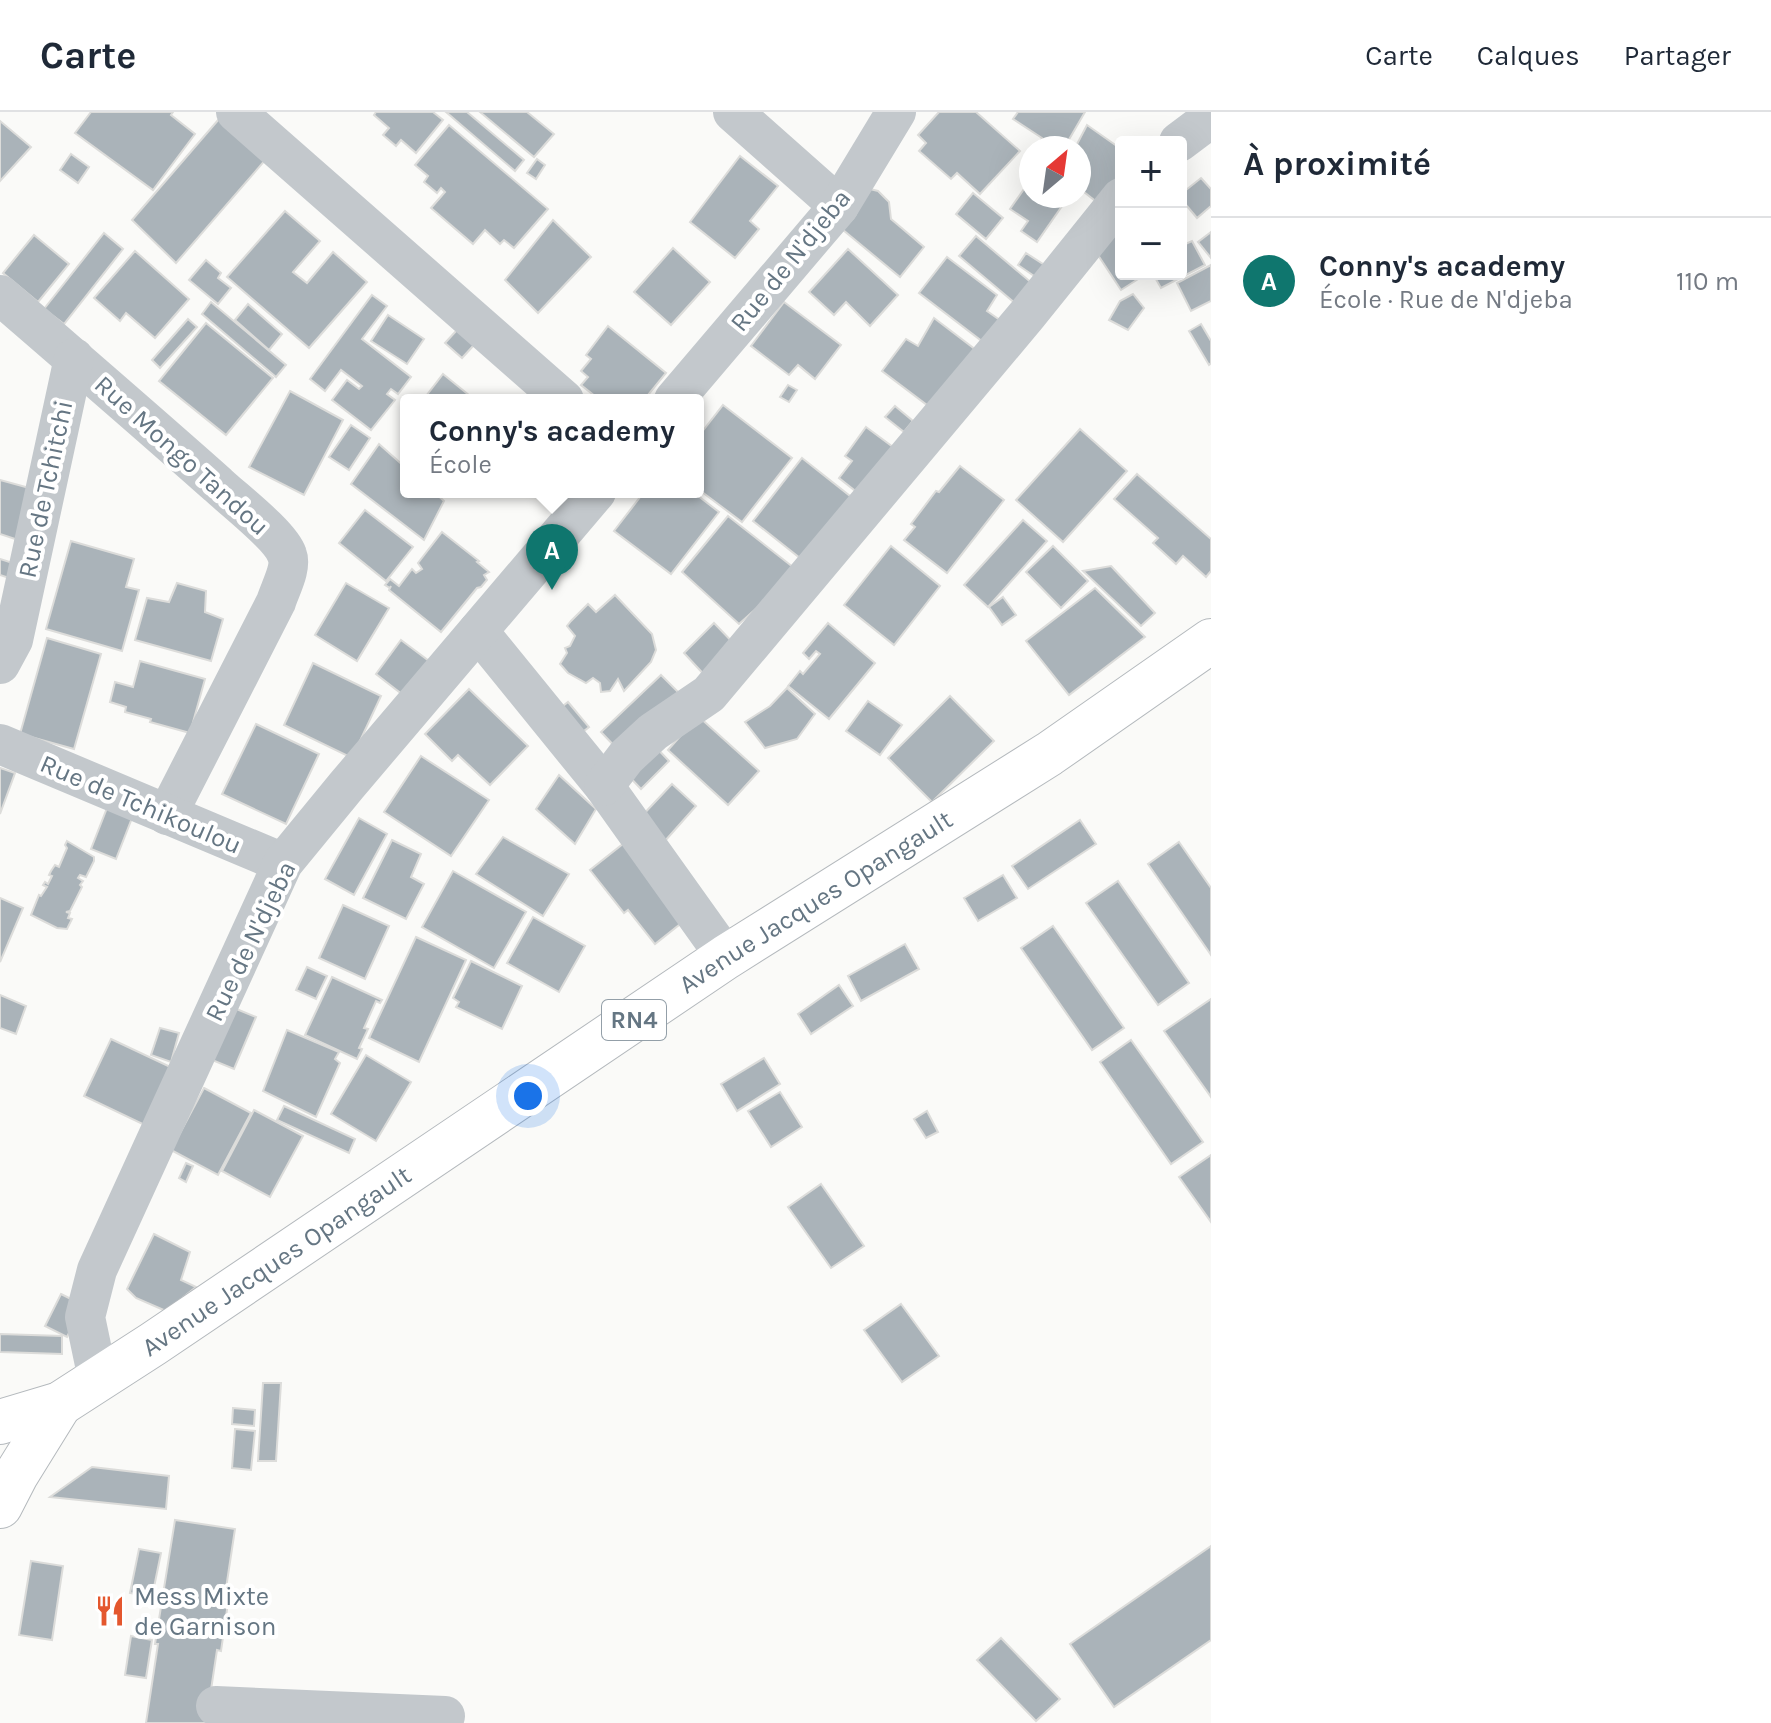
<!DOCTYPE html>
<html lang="fr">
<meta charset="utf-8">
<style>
body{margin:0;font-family:Karla,sans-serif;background:#f6f6f7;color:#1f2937}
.controls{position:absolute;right:24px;top:24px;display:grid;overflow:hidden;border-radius:8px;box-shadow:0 8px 32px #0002}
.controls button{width:72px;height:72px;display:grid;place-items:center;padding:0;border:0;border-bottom:2px solid #e0e1e3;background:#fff;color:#1f2937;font:40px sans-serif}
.compass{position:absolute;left:1019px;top:24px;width:72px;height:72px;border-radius:50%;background:#fff;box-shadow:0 8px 32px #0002;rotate:29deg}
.you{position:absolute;left:528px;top:984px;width:28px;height:28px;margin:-20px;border:6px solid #fff;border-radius:50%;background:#1a73e8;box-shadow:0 0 0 12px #1a73e833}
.badge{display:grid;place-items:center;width:52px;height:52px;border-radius:50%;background:#0f766e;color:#fff;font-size:26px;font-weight:700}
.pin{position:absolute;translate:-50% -66px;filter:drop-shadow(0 2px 4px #0008)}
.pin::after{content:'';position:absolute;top:42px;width:28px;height:24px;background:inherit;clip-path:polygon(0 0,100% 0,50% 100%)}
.popup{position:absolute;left:400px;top:282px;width:304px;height:104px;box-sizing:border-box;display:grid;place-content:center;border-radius:8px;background:#fff;filter:drop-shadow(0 2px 6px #0005);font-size:26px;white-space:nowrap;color:#747a83}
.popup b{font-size:30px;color:#1f2937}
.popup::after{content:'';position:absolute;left:50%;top:100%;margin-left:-16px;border:16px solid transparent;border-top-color:#fff}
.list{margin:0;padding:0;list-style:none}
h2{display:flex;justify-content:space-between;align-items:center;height:104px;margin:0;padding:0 32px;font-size:34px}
h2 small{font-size:26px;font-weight:400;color:#747a83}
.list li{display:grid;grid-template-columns:52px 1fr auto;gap:24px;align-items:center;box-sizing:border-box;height:128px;padding:0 32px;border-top:2px solid #e0e1e3}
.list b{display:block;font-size:30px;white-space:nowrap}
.list p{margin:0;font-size:26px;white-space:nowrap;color:#747a83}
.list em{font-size:26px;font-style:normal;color:#747a83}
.map{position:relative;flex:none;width:1211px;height:1611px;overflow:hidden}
header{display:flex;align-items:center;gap:48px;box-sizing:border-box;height:112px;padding:0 40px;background:#fff;border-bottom:2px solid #e0e1e3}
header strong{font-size:38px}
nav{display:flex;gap:44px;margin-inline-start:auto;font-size:28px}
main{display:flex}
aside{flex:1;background:#fff}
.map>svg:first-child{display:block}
.building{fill:#aab3b9;stroke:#dcdcda;stroke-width:2}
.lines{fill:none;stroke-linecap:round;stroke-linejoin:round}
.highway-casing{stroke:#b4b9bd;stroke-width:46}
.minor{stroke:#c3c8cc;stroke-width:40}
.highway{stroke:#fff;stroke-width:44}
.labels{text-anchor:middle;stroke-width:8;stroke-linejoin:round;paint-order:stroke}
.shield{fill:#fff;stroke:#939fa8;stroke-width:2}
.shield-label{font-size:24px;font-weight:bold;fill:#657683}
.street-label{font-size:26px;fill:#657683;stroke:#fff}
.poi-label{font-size:26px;fill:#657683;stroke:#fff;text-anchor:start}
</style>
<header>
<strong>Carte</strong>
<nav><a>Carte</a><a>Calques</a><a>Partager</a></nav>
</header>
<main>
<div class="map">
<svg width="1211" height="1611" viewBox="0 0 1211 1611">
<rect width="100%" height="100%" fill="#fafaf8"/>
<g class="building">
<polygon points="91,0 173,0 171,3 195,22 153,78 75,21"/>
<polygon points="376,0 433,0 443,8 416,41 401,28 396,34 383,23 389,16 374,3"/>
<polygon points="446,0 467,0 524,48 515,59"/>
<polygon points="480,0 527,0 554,22 534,45"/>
<polygon points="939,0 976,0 1020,39 980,82 957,61 951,67 919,39 926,31 918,23"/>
<polygon points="1018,0 1085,0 1064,36 1037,36 1042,26 1013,7"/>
<polygon points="219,7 267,46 176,151 132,108"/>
<polygon points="0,9 31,35 0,69"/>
<polygon points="449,13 548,97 514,136 504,128 500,132 485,118 473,132 431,96 445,80 441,76 437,81 424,70 428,64 415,53"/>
<polygon points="1087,13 1121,37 1121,62 1098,91 1079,76 1079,36 1075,36"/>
<polygon points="71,42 89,55 78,71 60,58"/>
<polygon points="740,44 778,74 750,109 759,117 735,146 690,110"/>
<polygon points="537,47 545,53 536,67 527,61"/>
<polygon points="1201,66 1211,77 1211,94 1197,106 1181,87 1181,82"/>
<polygon points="1031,67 1031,84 1069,84 1037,130 1021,119 1028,109 1010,97"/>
<polygon points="858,74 878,79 889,90 891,107 924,135 900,165 837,113"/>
<polygon points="973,81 1003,106 986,127 956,102"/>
<polygon points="285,99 320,129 293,160 307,171 333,140 367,170 309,236 227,165"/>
<polygon points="553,108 591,145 538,201 505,168"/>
<polygon points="1121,119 1121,162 1146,162 1121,178 1094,137"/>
<polygon points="1211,120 1211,146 1198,130"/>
<polygon points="104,121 123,137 64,212 44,197"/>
<polygon points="34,123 69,152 38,190 3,161"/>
<polygon points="976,124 1033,172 1016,192 959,144"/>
<polygon points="1192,129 1205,153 1161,176 1153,162 1181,162 1181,134"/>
<polygon points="673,136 710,170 671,213 634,180"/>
<polygon points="848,137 898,183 870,214 846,190 834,203 809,180"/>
<polygon points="135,139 189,187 155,226 126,201 120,209 94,186"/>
<polygon points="1026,141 1046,154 1037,166 1018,153"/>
<polygon points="947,145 997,183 987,199 1004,211 987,233 919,181"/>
<polygon points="206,148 221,161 218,166 231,176 218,192 189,168"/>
<polygon points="1211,153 1211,189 1191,199 1177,171"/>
<polygon points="1133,182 1144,196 1128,218 1109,208 1120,189"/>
<polygon points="372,183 387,194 362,227 411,265 398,282 391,277 387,282 395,288 371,318 332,288 347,268 359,277 362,274 341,258 325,279 310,267"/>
<polygon points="211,190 286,253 276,265 202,202"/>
<polygon points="784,190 841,233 815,267 798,253 789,263 751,234"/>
<polygon points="248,192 282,222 269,238 235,208"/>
<polygon points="388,203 424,227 407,252 371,229"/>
<polygon points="934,206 976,238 931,296 882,259 906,227 918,234"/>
<polygon points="188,207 197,215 160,256 152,248"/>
<polygon points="206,211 273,266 226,323 159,269"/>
<polygon points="1201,212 1211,229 1211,251 1209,253 1189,219"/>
<polygon points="608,214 666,261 644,288 600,288 581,273 588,265 581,259 591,247 586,243"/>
<polygon points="457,218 474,233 462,246 445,231"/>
<polygon points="443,262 475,288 423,288"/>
<polygon points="788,273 797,278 789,290 780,285"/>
<polygon points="290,279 343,308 304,383 249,355"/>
<polygon points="723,293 792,346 742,410 698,377 698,325"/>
<polygon points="895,294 913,309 904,320 885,305"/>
<polygon points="351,313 370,326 349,358 329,345"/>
<polygon points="866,315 897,338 863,385 839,366 852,349 845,344"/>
<polygon points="1080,317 1127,359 1063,430 1016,388"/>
<polygon points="379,332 406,356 406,380 434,380 444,389 424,428 351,372"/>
<polygon points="802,346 855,388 805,450 753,409"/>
<polygon points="960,354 1004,388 947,461 904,428 915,415 911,412 936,379 939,380"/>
<polygon points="1137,362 1211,427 1211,459 1206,465 1183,444 1176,452 1153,431 1158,426 1114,387"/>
<polygon points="0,368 33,377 18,428 0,422"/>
<polygon points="644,380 693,380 719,400 671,462 614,419"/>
<polygon points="365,398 413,435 386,469 339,431"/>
<polygon points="728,404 798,459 739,512 682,460"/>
<polygon points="1023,408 1047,429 988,495 964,473"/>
<polygon points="442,420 479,449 477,450 489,460 484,463 487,468 481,475 477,476 441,520 389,478 391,474 390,476 385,473 390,467 399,474 412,457 416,461 422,457 418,451"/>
<polygon points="71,429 134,447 126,475 139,478 122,539 46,517"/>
<polygon points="891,434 940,474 894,533 844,493"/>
<polygon points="1053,434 1088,469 1061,496 1026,460"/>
<polygon points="0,447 19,453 15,468 0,463"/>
<polygon points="1111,454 1155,501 1141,514 1083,459"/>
<polygon points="177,471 206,479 205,500 223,507 211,549 135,528 147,486 169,490"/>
<polygon points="346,471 389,496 357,549 315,523"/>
<polygon points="1095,476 1145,525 1069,583 1026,529"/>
<polygon points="615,483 652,522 656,538 651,550 624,579 618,567 610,579 601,580 600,571 593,566 586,571 568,561 560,552 567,541 565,536 570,534 575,524 567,514 571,509 588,492 596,500"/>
<polygon points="1003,485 1016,503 1002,513 989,495"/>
<polygon points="714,511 741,539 710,569 684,541"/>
<polygon points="828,511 875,551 829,607 788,574 800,559 803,562 820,542 816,539 809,547 803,541"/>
<polygon points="47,526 101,542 74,637 20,622"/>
<polygon points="401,528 433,552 407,586 376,562"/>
<polygon points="140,549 205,567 190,621 150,610 151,607 125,600 126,595 110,590 115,570 133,575"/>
<polygon points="313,551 381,584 352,646 284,613"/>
<polygon points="661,563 682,584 622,642 601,620"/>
<polygon points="787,576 815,602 797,627 765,636 745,610 770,594"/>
<polygon points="469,577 528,634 490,673 458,643 452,649 425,622"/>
<polygon points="950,584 994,629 932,690 888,646"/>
<polygon points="868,589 902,613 880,643 846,619"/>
<polygon points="568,590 589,615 574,627 553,602"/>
<polygon points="698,604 759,659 728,693 668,638"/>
<polygon points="256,612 319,642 286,712 222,682"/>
<polygon points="651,630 669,649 641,677 623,658"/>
<polygon points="421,644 489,688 451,744 384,700"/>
<polygon points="0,656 15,661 0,702"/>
<polygon points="559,663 596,697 575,732 536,697"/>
<polygon points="672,672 696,694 664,730 639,707"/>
<polygon points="107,696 132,706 116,747 91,737"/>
<polygon points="359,706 387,722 354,783 325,767"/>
<polygon points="1080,708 1096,732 1028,777 1012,754"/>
<polygon points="503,725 569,762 543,804 476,762"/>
<polygon points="392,728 421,742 411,765 424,772 406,807 363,786"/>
<polygon points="628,728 689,805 655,832 628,798 624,801 590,758"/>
<polygon points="67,729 94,745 94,749 86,765 80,763 78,766 83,769 80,773 82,775 70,799 66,800 70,801 68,806 72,807 67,817 57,816 31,803 39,783 41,784 47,775 43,773 45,770 48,772 52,764 49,763 51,759 55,753 59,755 67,736 65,733"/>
<polygon points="1179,730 1211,776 1211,843 1148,752"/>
<polygon points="453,759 526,800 494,856 422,815"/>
<polygon points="1003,763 1017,786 978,809 964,786"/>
<polygon points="1118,769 1189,871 1158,893 1086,791"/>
<polygon points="0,786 23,796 0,850"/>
<polygon points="343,793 389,814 365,867 319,846"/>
<polygon points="533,805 585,834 559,880 507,851"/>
<polygon points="1053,814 1124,916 1092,938 1021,836"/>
<polygon points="416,825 466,848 419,950 369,926"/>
<polygon points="905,832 919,857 861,889 848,864"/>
<polygon points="471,849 522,874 502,917 456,895 459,890 453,886"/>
<polygon points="307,855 327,864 316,887 296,878"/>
<polygon points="332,865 382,888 380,891 376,889 364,916 368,917 359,936 362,937 357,947 305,923"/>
<polygon points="839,873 853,894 811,922 798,902"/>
<polygon points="0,883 26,894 16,922 0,916"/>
<polygon points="1211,887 1211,985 1164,919"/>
<polygon points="234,896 256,905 234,957 212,948"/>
<polygon points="160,916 179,921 171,950 151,943"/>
<polygon points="287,918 339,940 335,947 340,951 316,1005 263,979"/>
<polygon points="111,927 181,960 153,1017 84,984"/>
<polygon points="1131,928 1203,1030 1171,1052 1100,950"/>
<polygon points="366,943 411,970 376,1029 331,1002"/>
<polygon points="764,946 780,972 737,999 721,972"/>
<polygon points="204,976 251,1001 218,1063 171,1038"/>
<polygon points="780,980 802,1015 771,1035 748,999"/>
<polygon points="284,994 355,1027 349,1041 277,1008"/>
<polygon points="254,998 303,1024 270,1085 222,1059"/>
<polygon points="927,999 938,1020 926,1026 914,1007"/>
<polygon points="1211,1043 1211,1110 1179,1065"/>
<polygon points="186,1051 193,1054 186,1070 179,1066"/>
<polygon points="821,1072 864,1134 831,1156 788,1095"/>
<polygon points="154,1122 190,1140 181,1168 196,1175 166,1199 136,1186 127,1177"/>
<polygon points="61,1182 83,1193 67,1225 45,1214"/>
<polygon points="901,1192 939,1244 902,1270 864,1218"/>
<polygon points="0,1222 62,1224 62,1242 0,1240"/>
<polygon points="263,1271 281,1271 276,1349 258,1349"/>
<polygon points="233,1296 255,1298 254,1314 232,1312"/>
<polygon points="235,1317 255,1319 251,1358 232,1356"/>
<polygon points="92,1355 169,1364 166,1397 50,1385"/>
<polygon points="175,1408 235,1417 225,1483 229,1484 221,1539 217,1538 206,1611 146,1611 158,1532 155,1532"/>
<polygon points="1211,1434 1211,1528 1114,1595 1070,1532"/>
<polygon points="139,1437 161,1441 152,1485 130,1481"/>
<polygon points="31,1449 63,1454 52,1528 19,1523"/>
<polygon points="131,1524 152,1528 146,1566 125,1563"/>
<polygon points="1001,1526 1060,1587 1036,1609 977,1548"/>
</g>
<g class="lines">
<g class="highway-casing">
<g id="highway">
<path id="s1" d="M0,1310L60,1292L153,1232L726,845L1049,642L1211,529"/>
<polyline points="0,1394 16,1363 60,1292"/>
</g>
</g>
<g class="minor">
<polyline points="236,0 564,288"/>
<polyline points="733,0 839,94"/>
<polyline points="1179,30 1211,6"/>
<path d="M0,183C73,246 146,309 218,373C234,388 281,424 287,443C292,456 280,477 276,490L167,703"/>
<polyline points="674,288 839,94 896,0"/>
<polyline points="478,519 604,674 726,845"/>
<polyline points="0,552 13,528 74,246"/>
<polyline points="0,632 283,751"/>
<polyline points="604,674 626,645 653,620 709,582 1027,203 1121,86"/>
<polyline points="98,1267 85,1205 97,1158 283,751 347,673 596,380"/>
<polyline points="216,1594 445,1604"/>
</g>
<use href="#highway" class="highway"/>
</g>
<defs>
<g id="restaurant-bare" transform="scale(2.4)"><path d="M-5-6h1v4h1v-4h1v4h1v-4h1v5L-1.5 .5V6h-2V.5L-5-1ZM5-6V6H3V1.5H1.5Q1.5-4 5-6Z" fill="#e4572e" stroke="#fff" stroke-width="2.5" paint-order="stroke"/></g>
</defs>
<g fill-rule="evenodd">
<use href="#restaurant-bare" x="110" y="1499"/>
</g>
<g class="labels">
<rect class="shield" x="602" y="888" width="64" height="40" rx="6"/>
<g class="shield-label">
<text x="634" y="916">RN4</text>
</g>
<g class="street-label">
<text transform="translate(790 148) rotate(-51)" y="9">Rue de N'djeba</text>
<text transform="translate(182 343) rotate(42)" y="9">Rue Mongo Tandou</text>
<text transform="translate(45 377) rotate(-78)" y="9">Rue de Tchitchi</text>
<text transform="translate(141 692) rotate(23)" y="9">Rue de Tchikoulou</text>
<text dy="9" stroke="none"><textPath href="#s1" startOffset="970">Avenue Jacques Opangault</textPath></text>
<text transform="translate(250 829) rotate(-64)" y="9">Rue de N'djeba</text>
<text dy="9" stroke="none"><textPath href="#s1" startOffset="322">Avenue Jacques Opangault</textPath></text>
</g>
<g class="poi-label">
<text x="134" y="1493">Mess Mixte<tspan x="134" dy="30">de Garnison</tspan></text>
</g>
</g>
</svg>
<div class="controls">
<button>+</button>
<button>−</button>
</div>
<svg class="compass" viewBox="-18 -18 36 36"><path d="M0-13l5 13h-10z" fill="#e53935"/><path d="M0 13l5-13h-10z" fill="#747a83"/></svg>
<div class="you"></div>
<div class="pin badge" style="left:552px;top:478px">A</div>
<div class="popup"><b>Conny's academy</b>École</div>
</div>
<aside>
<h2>À proximité<small></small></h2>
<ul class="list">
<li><span class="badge">A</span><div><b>Conny's academy</b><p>École · Rue de N'djeba</p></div><em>110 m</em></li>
</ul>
</aside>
</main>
